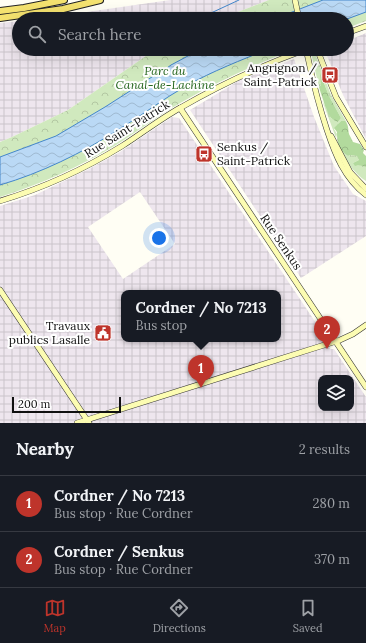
<!DOCTYPE html>
<meta charset="utf-8">
<style>
body{margin:0;font-family:Lora,serif;background:#20242c;color:#f1f3f6}
.controls{position:absolute;right:12px;bottom:12px;display:grid;overflow:hidden;border-radius:8px;box-shadow:0 4px 16px #0002}
.controls button{width:36px;height:36px;display:grid;place-items:center;padding:0;border:0;border-bottom:1px solid #363941;background:#171b24;color:#f1f3f6;font:20px sans-serif}
.scale{position:absolute;left:12px;bottom:10px;width:109px;box-sizing:border-box;padding-left:4px;border:2px solid #101010;border-top:0;font-size:11px;line-height:14px;white-space:nowrap;color:#101010;-webkit-text-stroke:3px #fff;paint-order:stroke}
.you{position:absolute;left:159px;top:238px;width:14px;height:14px;margin:-10px;border:3px solid #fff;border-radius:50%;background:#1a73e8;box-shadow:0 0 0 6px #1a73e833}
.badge{display:grid;place-items:center;width:26px;height:26px;border-radius:50%;background:#be342b;color:#fff;font-size:13px;font-weight:700}
.pin{position:absolute;translate:-50% -33px;filter:drop-shadow(0 1px 2px #0008)}
.pin::after{content:'';position:absolute;top:21px;width:14px;height:12px;background:inherit;clip-path:polygon(0 0,100% 0,50% 100%)}
.popup{position:absolute;left:121px;top:290px;width:160px;height:52px;box-sizing:border-box;display:grid;place-content:center;border-radius:8px;background:#171b24;filter:drop-shadow(0 1px 3px #0005);font-size:13px;white-space:nowrap;color:#9ea1a6}
.popup b{font-size:15px;color:#f1f3f6}
.popup::after{content:'';position:absolute;left:50%;top:100%;margin-left:-8px;border:8px solid transparent;border-top-color:#171b24}
.list{margin:0;padding:0;list-style:none}
h2{display:flex;justify-content:space-between;align-items:center;height:52px;margin:0;padding:0 16px;font-size:17px}
h2 small{font-size:13px;font-weight:400;color:#9ea1a6}
.list li{display:grid;grid-template-columns:26px 1fr auto;gap:12px;align-items:center;box-sizing:border-box;height:56px;padding:0 16px;border-top:1px solid #363941}
.list b{display:block;font-size:15px;white-space:nowrap}
.list p{margin:0;font-size:13px;white-space:nowrap;color:#9ea1a6}
.list em{font-size:13px;font-style:normal;color:#9ea1a6}
.icon{flex:none;width:22px;height:22px;fill:none;stroke:currentColor;stroke-width:2;stroke-linecap:round;stroke-linejoin:round}
.map{position:relative;flex:none;width:366px;height:423px;overflow:hidden}
.search{position:absolute;background:#171b24;box-shadow:0 4px 16px #0002;left:12px;right:12px;top:12px;height:44px;display:flex;align-items:center;gap:10px;box-sizing:border-box;padding:0 14px;border-radius:22px;color:#9ea1a6;font-size:15px}
.sheet{height:164px;background:#171b24}
nav{display:flex;justify-content:space-around;align-items:center;box-sizing:border-box;height:56px;border-top:1px solid #363941;background:#171b24;font-size:11px;color:#9ea1a6}
nav a{display:grid;justify-items:center;gap:2px}
nav .on{color:#be342b}
.map>svg:first-child{display:block}
.industrial{fill:url(#industrial-grid);fill-rule:evenodd}
.grass{fill:url(#grass-tufts)}
.forest{fill:url(#forest-crowns)}
.park{fill:url(#park-crowns)}
.water{fill:url(#water-waves);stroke:#4386ca}
.lines{fill:none;stroke-linecap:round;stroke-linejoin:round}
.stream{stroke:#4386ca;stroke-width:1}
.secondary-casing{stroke:#323232;stroke-width:6}
.primary-casing{stroke:#212121;stroke-width:8}
.secondary{stroke:#fcfcb2;stroke-width:5}
.primary{stroke:#f4e26f;stroke-width:6}
.secondary-bridge-casing{stroke:#323232;stroke-width:6;stroke-linecap:butt}
.secondary-bridge{stroke:#fcfcb2;stroke-width:5}
.labels{text-anchor:middle;stroke-width:4;stroke-linejoin:round;paint-order:stroke}
.poi-label{font-size:12px;fill:#101010;stroke:#fff;text-anchor:end}
.park-label{font-size:12px;font-style:italic;fill:#286821;stroke:#fff}
.street-label{font-size:12px;fill:#101010;stroke:#fff}
</style>
<div class="map">
<svg width="366" height="423" viewBox="0 0 366 423">
<defs>
<pattern id="industrial-grid" width="8" height="8" patternUnits="userSpaceOnUse"><rect width="8" height="8" fill="#eee6ee"/><path d="M0 4h8M4 0v8" fill="none" stroke="#cbc4cb"/></pattern>
<pattern id="grass-tufts" width="24" height="20" patternUnits="userSpaceOnUse"><rect width="24" height="20" fill="#d0e9be"/><path d="M3 7l-1-3M5 7V3M7 7l1-3M15 17l-1-3M17 17v-4M19 17l1-3" fill="none" stroke="#b2c7a2"/></pattern>
<pattern id="forest-crowns" width="20" height="18" patternUnits="userSpaceOnUse"><rect width="20" height="18" fill="#b2da9d"/><path d="M2 6a3 3 0 1 1 6 0M12 15a3 3 0 1 1 6 0" fill="none" stroke="#98ba86"/></pattern>
<pattern id="park-crowns" width="20" height="18" patternUnits="userSpaceOnUse"><rect width="20" height="18" fill="#d0e9be"/><path d="M2 6a3 3 0 1 1 6 0M12 15a3 3 0 1 1 6 0" fill="none" stroke="#b2c7a2"/></pattern>
<pattern id="water-waves" width="16" height="10" patternUnits="userSpaceOnUse"><rect width="16" height="10" fill="#bad9f5"/><path d="M0 5q4-4 8 0t8 0" fill="none" stroke="#9fb9d1"/></pattern>
</defs>
<rect width="100%" height="100%" fill="#fffef4"/>
<g class="industrial">
<polygon points="170,0 269,0 220,19 38,19"/>
<polygon points="19,21 19,49 156,49 68,110 12,137 0,142 0,23"/>
<polygon points="366,33 366,139 343,95 325,51 329,49 347,49 347,41"/>
<polygon points="294,59 314,117 334,166 353,194 366,201 366,236 301,278 190,110 240,80"/>
<path d="M172,117L179,118L324,335L325,338L324,340L330,349H334L366,397V423H0V206L35,195L89,169L120,152ZM140,192L175,244L123,279L88,227ZM124,293H278V339H124ZM321,378H351V408H321Z"/>
</g>
<g class="grass">
<polygon points="311,53 316,56 331,95 347,123 341,121 334,129 337,134 336,138 322,100 331,118 338,122 341,118 329,96 321,75 321,85 319,87"/>
<path d="M342,152L348,156L350,155L357,156L359,160L353,163L366,167V181C356,175 347,163 342,152Z"/>
</g>
<g class="forest">
<path d="M320,73L329,96L341,118L338,122C329,119 329,114 325,106C323,99 321,94 319,87L321,85Z"/>
<path d="M341,121H345C350,126 347,131 350,136C351,138 352,140 353,142L360,144L364,150L363,153L366,156V167L358,165L355,166L353,163L359,160L357,156L350,155L348,156C338,150 337,143 337,132L334,128Z"/>
</g>
<g class="park">
<polygon points="269,0 366,0 366,21 347,28 347,19 220,19"/>
<path d="M156,49H295C256,64 218,81 182,102C159,115 138,131 116,145C79,167 41,184 0,197V142L12,137L68,110Z"/>
</g>
<g class="water">
<polygon points="323,0 366,0 366,12 347,19 274,19"/>
<path d="M201,49H269C241,60 213,71 186,86C163,99 141,116 118,130C82,153 41,173 0,185V157L56,136L105,107L155,75L156,76L171,65Z"/>
</g>
<g class="lines">
<polyline class="stream" points="198,19 239,0"/>
<g class="secondary-casing">
<g id="secondary">
<polyline points="295,0 299,19"/>
<polyline points="347,33 366,26"/>
<polyline points="317,49 336,97 366,147"/>
<path d="M308,58C313,82 319,106 327,130C335,154 344,178 366,195"/>
<polyline points="180,108 366,387"/>
<polyline points="331,136 350,172 366,189"/>
<path d="M0,201C43,188 83,170 122,146C141,134 160,119 180,108C221,84 263,65 307,49"/>
<polyline points="0,290 89,423"/>
<polyline points="77,423 340,340 353,334 366,325"/>
</g>
</g>
<g class="primary-casing">
<g id="primary">
<polyline points="0,11 24,8 64,0"/>
<polyline points="0,18 63,9 100,0"/>
</g>
</g>
<use href="#secondary" class="secondary"/>
<use href="#primary" class="primary"/>
<g class="secondary-bridge-casing">
<polyline id="secondary-bridge" points="306,49 308,58"/>
</g>
<use href="#secondary-bridge" class="secondary-bridge"/>
</g>
<defs>
<g id="bus-square" transform="scale(0.9)"><rect x="-9" y="-9" width="18" height="18" rx="4" fill="#be342b" stroke="#fff"/><path d="M-5-6H5V4H4V6H2V4H-2V6H-4V4H-5ZM-3.5-4V0h7V-4ZM-3.5 1.2v1.5H-2V1.2ZM2 1.2v1.5H3.5V1.2Z" fill="#fff"/></g>
<g id="civic-square" transform="scale(0.9)"><rect x="-9" y="-9" width="18" height="18" rx="4" fill="#be342b" stroke="#fff"/><path d="M-.6-6.5H3V-4.5H.6V-3L4-1V1h2V6H-6V1h2V-1L-.6-3ZM-1.2 2.5V6h2.4V2.5Z" fill="#fff"/></g>
</defs>
<g fill-rule="evenodd">
<use href="#bus-square" x="330" y="75"/>
<use href="#bus-square" x="204" y="154"/>
<use href="#civic-square" x="103" y="333"/>
</g>
<g class="labels">
<g class="poi-label">
<text x="317" y="72">Angrignon /<tspan x="317" dy="14">Saint-Patrick</tspan></text>
<text x="217" y="151" text-anchor="start">Senkus /<tspan x="217" dy="14">Saint-Patrick</tspan></text>
<text x="90" y="330">Travaux<tspan x="90" dy="14">publics Lasalle</tspan></text>
</g>
<g class="park-label">
<text x="165" y="75">Parc du<tspan x="165" dy="14">Canal-de-Lachine</tspan></text>
</g>
<g class="street-label">
<text transform="translate(127 129) rotate(-32)" y="4">Rue Saint-Patrick</text>
<text transform="translate(281 242) rotate(56)" y="4">Rue Senkus</text>
</g>
</g>
</svg>
<div class="controls">
<button><svg class="icon" aria-label="layers" viewBox="0 0 24 24"><path d="M12 4l9 5-9 5-9-5zM3 14l9 5 9-5"/></svg></button>
</div>
<div class="scale">200 m</div>
<div class="you"></div>
<div class="pin badge" style="left:201px;top:388px">1</div>
<div class="popup"><b>Cordner / No 7213</b>Bus stop</div>
<div class="pin badge" style="left:327px;top:349px">2</div>
<div class="search"><svg class="icon" aria-label="search" viewBox="0 0 24 24"><circle cx="10" cy="10" r="6"/><path d="M15 15l6 6"/></svg>Search here</div>
</div>
<section class="sheet">
<h2>Nearby<small>2 results</small></h2>
<ul class="list">
<li><span class="badge">1</span><div><b>Cordner / No 7213</b><p>Bus stop · Rue Cordner</p></div><em>280 m</em></li>
<li><span class="badge">2</span><div><b>Cordner / Senkus</b><p>Bus stop · Rue Cordner</p></div><em>370 m</em></li>
</ul>
</section>
<nav>
<a class="on"><svg class="icon" aria-label="map" viewBox="0 0 24 24"><path d="M3 6l6-2 6 2 6-2v14l-6 2-6-2-6 2zM9 4v14M15 6v14"/></svg>Map</a>
<a><svg class="icon" aria-label="directions" viewBox="0 0 24 24"><path d="M12 3l9 9-9 9-9-9zM9 14v-3h6M13 9l2 2-2 2"/></svg>Directions</a>
<a><svg class="icon" aria-label="saved" viewBox="0 0 24 24"><path d="M7 4h10v16l-5-4-5 4z"/></svg>Saved</a>
</nav>
